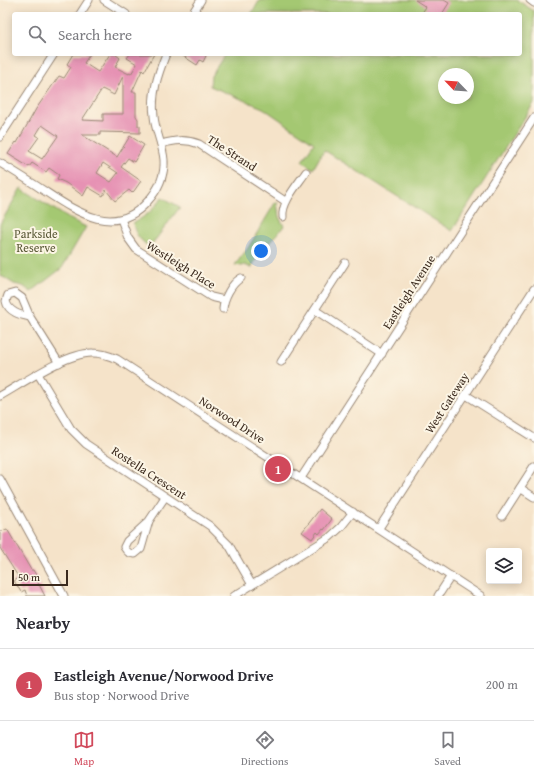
<!DOCTYPE html>
<meta charset="utf-8">
<style>
body{margin:0;font-family:"Gentium Book Plus",serif;background:#f2f2f3;color:#2b2b33}
.controls{position:absolute;right:12px;bottom:12px;display:grid;overflow:hidden;border-radius:4px;box-shadow:0 2px 10px #0003}
.controls button{width:36px;height:36px;display:grid;place-items:center;padding:0;border:0;border-bottom:1px solid #e1e1e2;background:#fff;color:#2b2b33;font:20px sans-serif}
.compass{position:absolute;left:438px;top:68px;width:36px;height:36px;border-radius:50%;background:#fff;box-shadow:0 2px 10px #0003;rotate:295deg}
.scale{position:absolute;left:12px;bottom:10px;width:56px;box-sizing:border-box;padding-left:4px;border:2px solid #3b2a1e;border-top:0;font-size:11px;line-height:14px;white-space:nowrap;color:#3b2a1e;-webkit-text-stroke:3px #fcf5e5;paint-order:stroke}
.you{position:absolute;left:261px;top:251px;width:14px;height:14px;margin:-10px;border:3px solid #fff;border-radius:50%;background:#1a73e8;box-shadow:0 0 0 6px #1a73e833}
.badge{display:grid;place-items:center;width:26px;height:26px;border-radius:50%;background:#d1495b;color:#fff;font-size:13px;font-weight:700}
.pin{position:absolute;translate:-50% -50%;border:2px solid #fff;box-shadow:0 1px 4px #0006}
.list{margin:0;padding:0;list-style:none}
h2{display:flex;justify-content:space-between;align-items:center;height:52px;margin:0;padding:0 16px;font-size:17px}
h2 small{font-size:13px;font-weight:400;color:#7c7c81}
.list li{display:grid;grid-template-columns:26px 1fr auto;gap:12px;align-items:center;box-sizing:border-box;height:72px;padding:0 16px;border-top:1px solid #e1e1e2}
.list b{display:block;font-size:15px;white-space:nowrap}
.list p{margin:0;font-size:13px;white-space:nowrap;color:#7c7c81}
.list em{font-size:13px;font-style:normal;color:#7c7c81}
.icon{flex:none;width:22px;height:22px;fill:none;stroke:currentColor;stroke-width:2;stroke-linecap:round;stroke-linejoin:round}
.map{position:relative;flex:none;width:534px;height:596px;overflow:hidden}
.search{position:absolute;background:#fff;box-shadow:0 2px 10px #0003;left:12px;right:12px;top:12px;height:44px;display:flex;align-items:center;gap:10px;box-sizing:border-box;padding:0 14px;border-radius:4px;color:#7c7c81;font-size:15px}
.sheet{height:124px;background:#fff}
nav{display:flex;justify-content:space-around;align-items:center;box-sizing:border-box;height:56px;border-top:1px solid #e1e1e2;background:#fff;font-size:11px;color:#7c7c81}
nav a{display:grid;justify-items:center;gap:2px}
nav .on{color:#d1495b}
.map>svg:first-child{display:block}
.green{fill:#a4c872;stroke:#707948;fill-rule:evenodd}
.building{fill:#e692b4;fill-rule:evenodd}
.lines{fill:none;stroke-linecap:round;stroke-linejoin:round}
.street-casing{stroke:#988674;stroke-width:9}
.street{stroke:#fff;stroke-width:7}
.labels{text-anchor:middle;stroke-width:4;stroke-linejoin:round;paint-order:stroke}
.street-label{font-size:12px;fill:#3b2a1e;stroke:#fcf5e5}
.park-label{font-size:12px;fill:#5a5937;stroke:#fcf5e5}
</style>
<div class="map">
<svg width="534" height="596" viewBox="0 0 534 596">
<rect width="100%" height="100%" fill="#fcf5e5"/>
<filter id="ink" filterUnits="userSpaceOnUse"><feTurbulence type="fractalNoise" baseFrequency=".025" numOctaves="2"/><feDisplacementMap in="SourceGraphic" scale="8" xChannelSelector="R" yChannelSelector="G"/><feConvolveMatrix kernelMatrix="1 2 1 2 8 2 1 2 1" color-interpolation-filters="sRGB"/></filter>
<filter id="wash" filterUnits="userSpaceOnUse"><feTurbulence type="fractalNoise" baseFrequency=".012" numOctaves="4" result="noise"/><feDisplacementMap in="SourceGraphic" scale="16" xChannelSelector="R" yChannelSelector="G"/><feGaussianBlur stdDeviation="0.9" result="paint"/><feColorMatrix in="noise" values="0 0 0 0 0 0 0 0 0 0 0 0 0 0 0 0 0 1.4 0 .05"/><feComposite in="paint" operator="in"/></filter>
<g filter="url(#wash)">
<rect width="100%" height="100%" fill="#f5e3c9"/>
<g class="green">
<path d="M260,0H517L534,11V103L452,231L324,150L313,169L302,161L314,143L263,108L210,86L211,76L225,54H520V14H251ZM444,74H468V98H444Z"/>
<polygon points="21,188 68,218 86,227 62,268 31,292 23,286 14,284 0,275 0,224"/>
<path d="M162,197L180,207L150,247C141,241 135,235 133,223C145,217 155,209 162,197Z"/>
<polygon points="277,202 279,217 284,226 259,254 251,268 245,265 242,266 235,265 248,248 275,203"/>
</g>
<g id="blocks">
<g class="building">
<polygon points="415,0 444,0 449,3 442,14 421,14 426,7"/>
<path d="M73,54H90L84,63L98,72L110,54H115L120,58L115,67L129,74V73L131,74L137,64L127,58L130,54H154L144,72L142,70L132,92H136V116L138,119V126H140V133L100,132V135H82L117,157L130,136L144,145L134,162L128,158L121,167L141,181L134,191L132,193L129,190L115,201L106,190L103,196L88,187L83,196L66,183L57,179L59,175L49,168L46,172L32,163L29,167L8,154L16,142L17,143L36,109L59,76L64,78L71,67L67,64ZM123,76V114H103V121L82,120L102,89L114,95ZM42,125L58,136L42,159L29,151L39,137L36,135ZM103,163L118,173L111,182L97,173Z"/>
<polygon points="180,54 204,54 206,56 203,62 200,60 197,65"/>
<polygon points="320,509 332,519 324,530 323,529 319,534 317,532 312,539 302,532"/>
<polygon points="7,529 31,570 33,570 38,578 36,579 45,596 27,596 25,590 21,592 14,581 19,578 0,548 0,532"/>
</g>
</g>
</g>
<g filter="url(#ink)">
<use href="#blocks" fill-opacity="0" stroke="#988674" stroke-width="1"/>
<g class="lines">
<g class="street-casing">
<g id="street">
<polyline points="104,0 126,14"/>
<polyline points="530,0 534,3"/>
<polyline points="80,14 89,0"/>
<polyline points="192,14 201,0"/>
<polyline points="0,137 54,54"/>
<path d="M161,144C175,140 186,139 199,144L285,201"/>
<path d="M0,163C15,172 31,182 46,192C78,213 116,238 148,201C158,190 165,175 164,160C163,145 155,131 154,116C151,94 158,74 166,54"/>
<path d="M283,217C281,203 298,184 306,172"/>
<polyline points="121,219 128,238 136,249 211,297 224,300"/>
<path d="M223,309C224,298 231,284 241,278"/>
<polyline points="315,310 382,354"/>
<path d="M30,317C20,315 8,312 6,301L8,295L15,293L22,298L30,317L59,363"/>
<polyline points="281,362 345,263"/>
<polyline points="38,374 71,429 86,444 210,526 229,545 252,585"/>
<polyline points="466,395 534,438"/>
<path d="M0,396C23,383 68,352 93,353C101,353 110,356 117,359L481,596"/>
<polyline points="301,478 534,118"/>
<polyline points="0,479 64,596"/>
<polyline points="520,488 534,497"/>
<polyline points="502,516 534,466"/>
<path d="M149,521L141,549L135,554C129,554 127,552 124,547L127,541L149,521L165,497"/>
<polyline points="379,528 534,289"/>
<polyline points="234,596 330,537 341,527 353,512"/>
<polyline points="438,596 451,576"/>
</g>
</g>
<use href="#street" class="street"/>
</g>
</g>
<g class="labels">
<g class="street-label">
<text transform="translate(232 153) rotate(33)" y="4">The Strand</text>
<text transform="translate(181 265) rotate(32)" y="4">Westleigh Place</text>
<text transform="translate(409 292) rotate(-57)" y="4">Eastleigh Avenue</text>
<text transform="translate(447 403) rotate(-57)" y="4">West Gateway</text>
<text transform="translate(232 420) rotate(33)" y="4">Norwood Drive</text>
<text transform="translate(149 473) rotate(33)" y="4">Rostella Crescent</text>
</g>
<g class="park-label">
<text x="36" y="238">Parkside<tspan x="36" dy="14">Reserve</tspan></text>
</g>
</g>
</svg>
<div class="controls">
<button><svg class="icon" aria-label="layers" viewBox="0 0 24 24"><path d="M12 4l9 5-9 5-9-5zM3 14l9 5 9-5"/></svg></button>
</div>
<svg class="compass" viewBox="-18 -18 36 36"><path d="M0-13l5 13h-10z" fill="#e53935"/><path d="M0 13l5-13h-10z" fill="#7c7c81"/></svg>
<div class="scale">50 m</div>
<div class="you"></div>
<div class="pin badge" style="left:278px;top:469px">1</div>
<div class="search"><svg class="icon" aria-label="search" viewBox="0 0 24 24"><circle cx="10" cy="10" r="6"/><path d="M15 15l6 6"/></svg>Search here</div>
</div>
<section class="sheet">
<h2>Nearby<small></small></h2>
<ul class="list">
<li><span class="badge">1</span><div><b>Eastleigh Avenue/Norwood Drive</b><p>Bus stop · Norwood Drive</p></div><em>200 m</em></li>
</ul>
</section>
<nav>
<a class="on"><svg class="icon" aria-label="map" viewBox="0 0 24 24"><path d="M3 6l6-2 6 2 6-2v14l-6 2-6-2-6 2zM9 4v14M15 6v14"/></svg>Map</a>
<a><svg class="icon" aria-label="directions" viewBox="0 0 24 24"><path d="M12 3l9 9-9 9-9-9zM9 14v-3h6M13 9l2 2-2 2"/></svg>Directions</a>
<a><svg class="icon" aria-label="saved" viewBox="0 0 24 24"><path d="M7 4h10v16l-5-4-5 4z"/></svg>Saved</a>
</nav>
